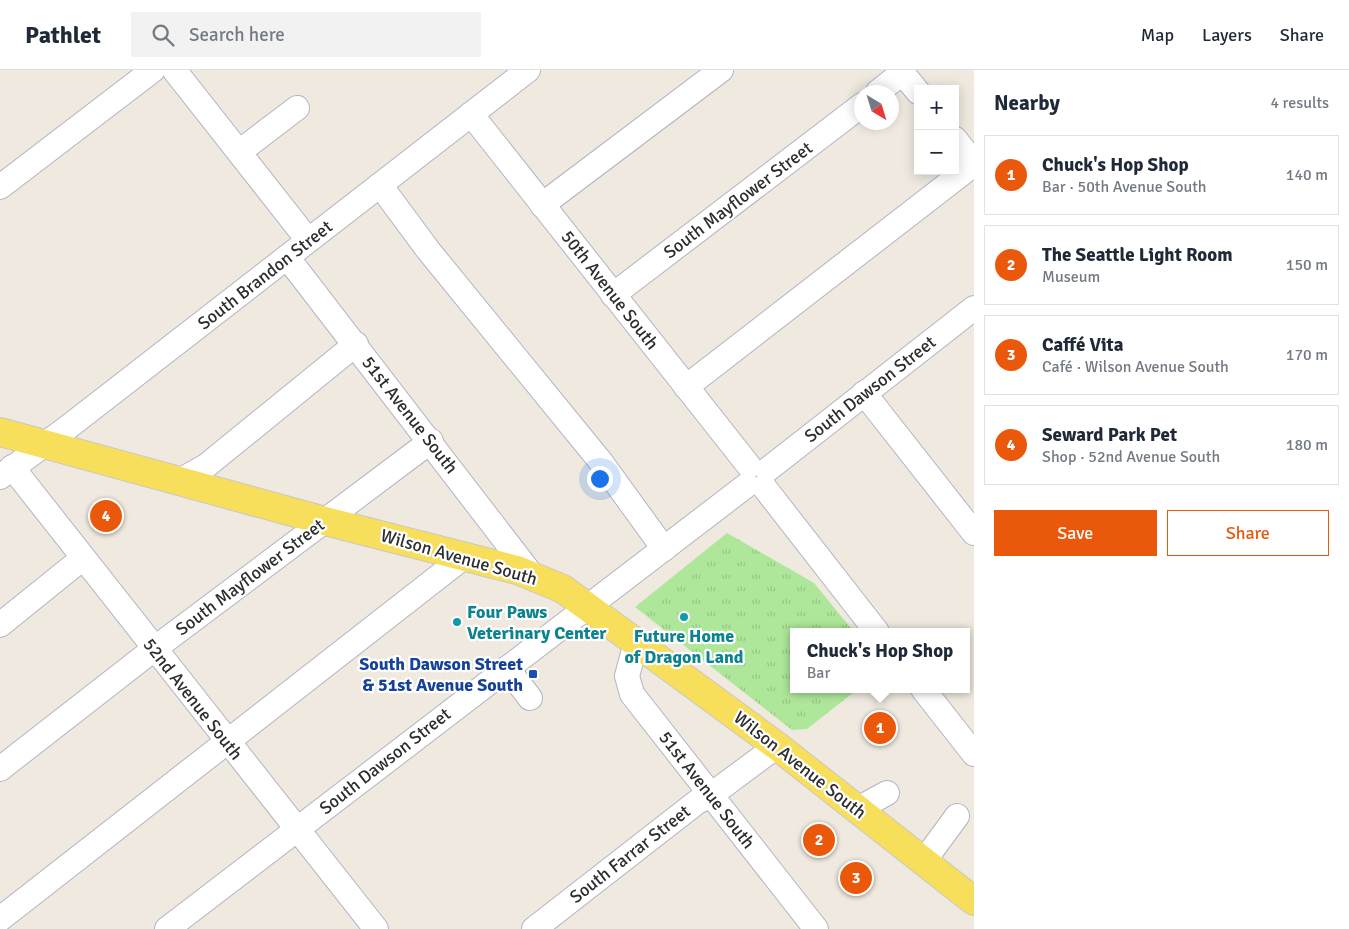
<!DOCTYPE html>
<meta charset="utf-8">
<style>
body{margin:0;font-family:Signika,sans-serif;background:#f2f2f3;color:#1f2937}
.controls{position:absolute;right:15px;top:15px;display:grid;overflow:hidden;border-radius:0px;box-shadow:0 2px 12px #0003}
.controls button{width:45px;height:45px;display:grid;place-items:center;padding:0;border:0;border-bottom:1px solid #e0e1e3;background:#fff;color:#1f2937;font:25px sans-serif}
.compass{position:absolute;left:854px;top:15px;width:45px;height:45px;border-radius:50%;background:#fff;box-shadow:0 2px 12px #0003;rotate:142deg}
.you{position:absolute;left:599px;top:408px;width:18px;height:18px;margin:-12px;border:4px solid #fff;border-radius:50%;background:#1a73e8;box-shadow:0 0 0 8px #1a73e833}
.badge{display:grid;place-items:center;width:32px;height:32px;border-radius:50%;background:#ea580c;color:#fff;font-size:16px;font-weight:700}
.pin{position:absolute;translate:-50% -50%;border:2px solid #fff;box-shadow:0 1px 5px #0006}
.popup{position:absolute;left:790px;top:558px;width:180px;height:65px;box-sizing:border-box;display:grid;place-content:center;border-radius:0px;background:#fff;filter:drop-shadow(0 1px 4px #0005);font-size:16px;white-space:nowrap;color:#747a83}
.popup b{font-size:19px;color:#1f2937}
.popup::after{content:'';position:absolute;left:50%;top:100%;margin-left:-10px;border:10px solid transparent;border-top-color:#fff}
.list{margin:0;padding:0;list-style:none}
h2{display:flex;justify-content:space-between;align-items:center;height:65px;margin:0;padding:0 20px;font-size:21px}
h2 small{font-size:16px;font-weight:400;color:#747a83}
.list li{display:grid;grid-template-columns:32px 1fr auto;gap:15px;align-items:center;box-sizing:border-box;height:80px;margin:0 10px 10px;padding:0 10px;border:1px solid #e0e1e3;border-radius:0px}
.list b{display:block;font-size:19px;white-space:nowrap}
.list p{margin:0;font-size:16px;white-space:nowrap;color:#747a83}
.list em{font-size:16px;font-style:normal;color:#747a83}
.actions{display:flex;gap:10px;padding:15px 20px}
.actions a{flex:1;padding:11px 0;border:1px solid #ea580c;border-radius:0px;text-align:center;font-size:18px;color:#ea580c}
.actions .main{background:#ea580c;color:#fff}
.icon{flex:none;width:28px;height:28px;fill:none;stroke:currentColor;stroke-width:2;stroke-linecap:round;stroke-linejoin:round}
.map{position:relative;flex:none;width:974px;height:859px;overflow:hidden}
header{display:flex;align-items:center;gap:30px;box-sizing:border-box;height:70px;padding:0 25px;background:#fff;border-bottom:1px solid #e0e1e3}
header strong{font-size:24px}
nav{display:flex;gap:28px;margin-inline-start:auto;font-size:18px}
.search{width:350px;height:45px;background:#f2f2f3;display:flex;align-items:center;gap:12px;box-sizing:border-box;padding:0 18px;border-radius:0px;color:#747a83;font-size:19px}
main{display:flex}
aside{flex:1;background:#fff}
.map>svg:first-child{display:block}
.grass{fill:url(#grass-tufts)}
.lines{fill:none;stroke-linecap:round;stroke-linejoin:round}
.minor-casing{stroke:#b3b4c1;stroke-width:26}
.major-casing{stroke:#c8c8c8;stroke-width:30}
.minor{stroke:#fff;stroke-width:24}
.major{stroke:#f7df5c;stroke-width:28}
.culture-dot{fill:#0f9aa8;stroke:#fff;stroke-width:2}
.transit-dot{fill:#1a4fb4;stroke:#fff;stroke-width:2}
.labels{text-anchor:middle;stroke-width:4.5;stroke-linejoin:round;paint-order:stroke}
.street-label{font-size:18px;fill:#2d2d2d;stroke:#fff}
.culture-label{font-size:18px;font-weight:bold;fill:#0d838f;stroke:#fff;text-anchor:start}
.transit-label{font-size:18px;font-weight:bold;fill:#164399;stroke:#fff;text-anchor:end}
</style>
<header>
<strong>Pathlet</strong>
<div class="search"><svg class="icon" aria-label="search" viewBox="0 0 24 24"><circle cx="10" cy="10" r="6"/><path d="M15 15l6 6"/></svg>Search here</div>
<nav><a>Map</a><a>Layers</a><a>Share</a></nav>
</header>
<main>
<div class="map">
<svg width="974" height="859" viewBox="0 0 974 859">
<defs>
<pattern id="grass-tufts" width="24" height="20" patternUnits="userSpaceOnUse" patternTransform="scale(1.25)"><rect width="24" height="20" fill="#aee79a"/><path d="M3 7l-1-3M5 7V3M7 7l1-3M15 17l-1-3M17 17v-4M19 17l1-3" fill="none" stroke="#96c685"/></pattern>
</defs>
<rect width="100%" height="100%" fill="#efe9df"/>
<polygon class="grass" points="727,463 814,513 854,562 794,562 794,619 858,619 807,659 792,660 635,537"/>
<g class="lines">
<g class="minor-casing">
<g id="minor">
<polyline points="900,0 918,22"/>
<polyline points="175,1 308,170"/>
<polyline points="878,22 902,3"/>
<polyline points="471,44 749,396"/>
<polyline points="955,69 974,93"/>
<polyline points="239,82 297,38"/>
<polyline points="380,115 428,180 601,392 664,479"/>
<polyline points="0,117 153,0"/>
<polyline points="542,135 721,0"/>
<polyline points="287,187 531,504"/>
<polyline points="613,225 862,35"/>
<polyline points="686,317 974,94"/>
<polyline points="864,323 974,463"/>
<polyline points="12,397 376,859"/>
<polyline points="767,400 974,238"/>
<polyline points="0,407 67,358 528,0"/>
<polyline points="181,410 206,396 356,274"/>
<polyline points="764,417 877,562"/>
<polyline points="0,555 83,488"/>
<polyline points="636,573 627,606 632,624 816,859"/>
<polyline points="507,598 530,628"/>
<polyline points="923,619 974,684"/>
<polyline points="0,699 154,579 431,371"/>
<polyline points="858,739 887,723"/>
<polyline points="924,791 957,746"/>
<polyline points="0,849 465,486"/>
<polyline points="167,859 747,415"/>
<polyline points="534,859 697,732 711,725 777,676"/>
</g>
</g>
<g class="major-casing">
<polyline id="major" points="0,362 325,451 517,500 563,519 777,676 974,831"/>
</g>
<use href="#minor" class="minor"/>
<use href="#major" class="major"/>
</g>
<g class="culture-dot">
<circle cx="684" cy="547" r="5"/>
<circle cx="457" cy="552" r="5"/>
</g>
<rect class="transit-dot" x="528" y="599" width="10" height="10" rx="2.5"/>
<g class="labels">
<g class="street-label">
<text transform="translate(738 130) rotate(-37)" y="6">South Mayflower Street</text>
<text transform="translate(265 205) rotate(-38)" y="6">South Brandon Street</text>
<text transform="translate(610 220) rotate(52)" y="6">50th Avenue South</text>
<text transform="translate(870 319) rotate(-38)" y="6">South Dawson Street</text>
<text transform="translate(410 345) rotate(52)" y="6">51st Avenue South</text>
<text transform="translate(459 487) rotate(16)" y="6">Wilson Avenue South</text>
<text transform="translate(250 507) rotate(-37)" y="6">South Mayflower Street</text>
<text transform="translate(193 629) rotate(52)" y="6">52nd Avenue South</text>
<text transform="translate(385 691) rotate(-38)" y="6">South Dawson Street</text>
<text transform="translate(800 695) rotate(38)" y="6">Wilson Avenue South</text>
<text transform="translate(707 720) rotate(52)" y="6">51st Avenue South</text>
<text transform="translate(630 784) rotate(-38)" y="6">South Farrar Street</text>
</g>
<g class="culture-label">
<text x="467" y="548">Four Paws<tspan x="467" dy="21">Veterinary Center</tspan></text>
<text x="684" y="572" text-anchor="middle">Future Home<tspan x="684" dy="21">of Dragon Land</tspan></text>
</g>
<g class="transit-label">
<text x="523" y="600">South Dawson Street<tspan x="523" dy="21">&amp; 51st Avenue South</tspan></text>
</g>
</g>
</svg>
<div class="controls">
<button>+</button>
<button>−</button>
</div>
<svg class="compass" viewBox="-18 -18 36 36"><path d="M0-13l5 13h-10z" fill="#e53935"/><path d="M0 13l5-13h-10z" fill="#747a83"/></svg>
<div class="you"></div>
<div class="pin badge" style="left:880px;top:658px">1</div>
<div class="popup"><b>Chuck's Hop Shop</b>Bar</div>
<div class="pin badge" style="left:819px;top:770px">2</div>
<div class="pin badge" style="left:856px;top:808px">3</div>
<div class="pin badge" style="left:106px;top:446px">4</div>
</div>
<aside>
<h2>Nearby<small>4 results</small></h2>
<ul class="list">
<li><span class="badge">1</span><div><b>Chuck's Hop Shop</b><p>Bar · 50th Avenue South</p></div><em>140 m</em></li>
<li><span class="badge">2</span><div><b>The Seattle Light Room</b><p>Museum</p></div><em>150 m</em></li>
<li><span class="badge">3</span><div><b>Caffé Vita</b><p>Café · Wilson Avenue South</p></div><em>170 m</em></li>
<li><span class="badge">4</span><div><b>Seward Park Pet</b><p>Shop · 52nd Avenue South</p></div><em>180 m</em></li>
</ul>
<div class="actions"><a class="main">Save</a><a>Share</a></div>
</aside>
</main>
